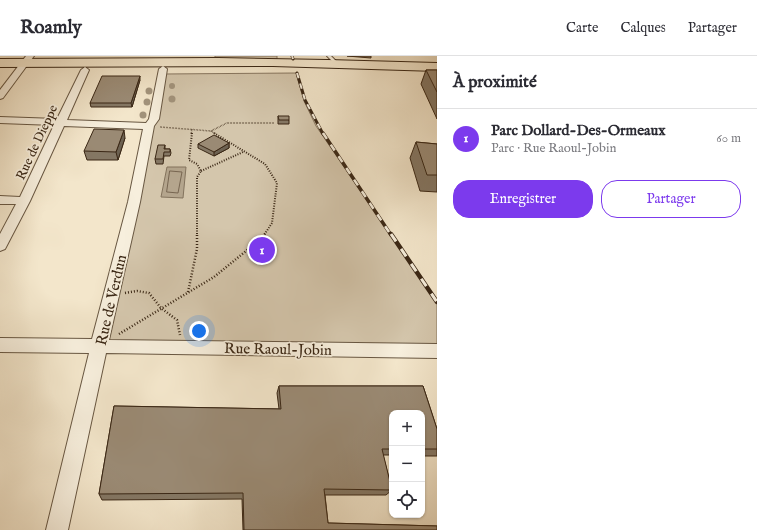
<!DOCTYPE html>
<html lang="fr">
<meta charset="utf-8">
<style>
body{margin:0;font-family:"IM FELL English",serif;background:#f2f2f3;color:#2b2b33}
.controls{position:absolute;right:12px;bottom:12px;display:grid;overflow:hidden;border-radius:8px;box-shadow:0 1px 3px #0004}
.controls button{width:36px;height:36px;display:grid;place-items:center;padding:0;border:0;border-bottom:1px solid #e1e1e2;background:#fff;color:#2b2b33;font:20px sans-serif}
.you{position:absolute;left:199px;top:275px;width:14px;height:14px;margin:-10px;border:3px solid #fff;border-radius:50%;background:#1a73e8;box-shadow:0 0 0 6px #1a73e833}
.badge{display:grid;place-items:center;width:26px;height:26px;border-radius:50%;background:#7c3aed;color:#fff;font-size:13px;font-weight:700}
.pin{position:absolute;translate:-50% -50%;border:2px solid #fff;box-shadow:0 1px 4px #0006}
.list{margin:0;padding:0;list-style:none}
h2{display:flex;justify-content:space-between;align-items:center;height:52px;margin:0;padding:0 16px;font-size:17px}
h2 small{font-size:13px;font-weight:400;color:#7c7c81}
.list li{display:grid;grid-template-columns:26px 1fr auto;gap:12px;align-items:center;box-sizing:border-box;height:60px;padding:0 16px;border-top:1px solid #e1e1e2}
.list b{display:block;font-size:15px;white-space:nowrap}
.list p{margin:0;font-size:13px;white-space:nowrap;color:#7c7c81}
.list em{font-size:13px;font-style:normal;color:#7c7c81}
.actions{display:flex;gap:8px;padding:12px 16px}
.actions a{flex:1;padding:9px 0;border:1px solid #7c3aed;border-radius:16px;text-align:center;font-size:14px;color:#7c3aed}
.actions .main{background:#7c3aed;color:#fff}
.icon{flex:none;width:22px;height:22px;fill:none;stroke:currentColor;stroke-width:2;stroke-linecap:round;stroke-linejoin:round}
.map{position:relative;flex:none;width:437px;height:474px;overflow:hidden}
header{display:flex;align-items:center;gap:24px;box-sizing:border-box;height:56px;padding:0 20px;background:#fff;border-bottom:1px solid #e1e1e2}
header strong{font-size:19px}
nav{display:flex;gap:22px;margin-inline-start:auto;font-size:14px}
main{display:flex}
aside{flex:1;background:#fff}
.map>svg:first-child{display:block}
.green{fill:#d4c6ac;stroke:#877660}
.water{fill:#b4a58d;stroke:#83735d}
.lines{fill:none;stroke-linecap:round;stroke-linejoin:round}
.shore{stroke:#776651;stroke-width:1}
.service-casing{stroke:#685742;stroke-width:2}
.minor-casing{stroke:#685742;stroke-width:2}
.primary-casing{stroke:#3a2715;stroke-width:2}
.path-far2{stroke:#3a2715;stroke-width:1.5;stroke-dasharray:0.5 1;stroke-linecap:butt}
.path-far1{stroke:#3a2715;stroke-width:2;stroke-dasharray:1 1.5;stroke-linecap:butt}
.path{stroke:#3a2715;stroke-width:2.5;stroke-dasharray:1 2;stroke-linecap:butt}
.service{fill:#f7efdd;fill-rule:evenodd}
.minor{fill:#f7efdd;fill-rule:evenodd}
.primary{fill:#f3e6cb;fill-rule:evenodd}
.rail-far2-casing{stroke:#3a2715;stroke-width:3}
.rail-far1-casing{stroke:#3a2715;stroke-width:3.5}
.rail-casing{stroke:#3a2715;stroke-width:4.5}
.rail-far2{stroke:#f7efdd;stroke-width:2;stroke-dasharray:5.5;stroke-linecap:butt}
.rail-far1{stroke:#f7efdd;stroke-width:2.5;stroke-dasharray:7;stroke-linecap:butt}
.rail{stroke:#f7efdd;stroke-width:3;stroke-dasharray:9;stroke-linecap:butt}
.tree{fill:#a2937c}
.wall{fill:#847764;stroke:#3a2715}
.shaded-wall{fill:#6c6151;stroke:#3a2715}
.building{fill:#9a8a74;stroke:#3a2715}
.labels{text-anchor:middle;stroke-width:3.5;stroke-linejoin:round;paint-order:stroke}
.far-street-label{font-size:13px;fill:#3a2715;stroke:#f7efdd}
.street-label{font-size:15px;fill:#3a2715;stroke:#f7efdd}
</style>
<header>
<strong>Roamly</strong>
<nav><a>Carte</a><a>Calques</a><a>Partager</a></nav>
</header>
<main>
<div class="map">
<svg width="437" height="474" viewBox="0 0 437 474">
<rect width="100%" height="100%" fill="#f3e6cb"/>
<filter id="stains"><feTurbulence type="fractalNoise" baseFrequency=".005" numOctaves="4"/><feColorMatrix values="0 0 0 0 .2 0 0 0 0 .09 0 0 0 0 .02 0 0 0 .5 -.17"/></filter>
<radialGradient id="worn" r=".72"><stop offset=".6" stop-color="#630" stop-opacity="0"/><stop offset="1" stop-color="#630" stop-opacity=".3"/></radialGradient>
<g class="green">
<rect x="215" y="0" width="62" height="3"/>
<polygon points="296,17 304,45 316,70 437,247 437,295 99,291 163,18"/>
</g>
<polygon class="water" points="167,111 186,111 183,142 161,141"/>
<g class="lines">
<polygon class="shore" points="170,115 182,116 178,137 167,136"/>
<g class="service-casing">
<polygon id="service" points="327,0 331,0 337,6 337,8 335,8"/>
</g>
<g class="minor-casing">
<g id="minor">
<polygon points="26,0 34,0 3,42 0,43 0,34"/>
<polygon points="163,10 167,13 159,63 154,70 140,146 109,284 437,288 437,302 106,297 68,474 46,474 89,297 0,296 0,282 92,283 128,146 143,73 64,70 30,145 5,193 0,195 0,178 16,148 0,148 0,140 20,141 54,69 0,67 0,61 57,63 81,14 85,11 89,14 67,64 146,67 149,63 159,13"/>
</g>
</g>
<g class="primary-casing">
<polygon id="primary" points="218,2 328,4 437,7 437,15 273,10 0,11 0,3"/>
</g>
<g class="path-far2">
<polyline points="160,71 211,75 227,67 274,67"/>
<polyline points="211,75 216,78"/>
<polyline points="191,78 192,73"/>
</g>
<g class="path-far1">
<polyline points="192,77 189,104 197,108 201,115 197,121 197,179"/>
<polyline points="214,77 265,108 277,127 272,167 264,179"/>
<polyline points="201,115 243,96"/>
</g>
<g class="path">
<polyline points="188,236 197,193 197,178"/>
<polyline points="125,237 137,235 149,237 161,252 177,264 180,279"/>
<polyline points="119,278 214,221 262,182 265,178"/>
</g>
<use href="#service" class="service"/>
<use href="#minor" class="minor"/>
<use href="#primary" class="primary"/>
<g class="rail-far2-casing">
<g id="rail-far2">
<polyline points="292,0 293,3"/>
<polyline points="297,17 305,44 323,78"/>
</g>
</g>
<g class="rail-far1-casing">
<polyline id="rail-far1" points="323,77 391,179"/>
</g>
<g class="rail-casing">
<polyline id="rail" points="391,178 437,246"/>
</g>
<use href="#rail-far2" class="rail-far2"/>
<use href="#rail-far1" class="rail-far1"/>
<use href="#rail" class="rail"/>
</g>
<g class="tree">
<circle cx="172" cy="30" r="3"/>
<circle cx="149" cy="35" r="3.5"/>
<circle cx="172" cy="43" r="3.5"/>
<circle cx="147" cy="46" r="3.5"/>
<circle cx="143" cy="59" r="3.5"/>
</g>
<g class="wall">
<polygon points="347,0 371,0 371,2"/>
<polygon points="426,14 437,14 437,63 421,28"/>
<polygon points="140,24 132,51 91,51 90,47"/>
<polygon points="278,60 289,64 289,68 278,68"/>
<polygon points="125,82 118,104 87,104 84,95"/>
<polygon points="416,86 437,88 437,136 420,135 410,102"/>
<polygon points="229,87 229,92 214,100 198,92 198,88"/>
<polygon points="165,89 165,93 170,93 171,97 170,100 164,100 163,108 156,108 155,103"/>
<polygon points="279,330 423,330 437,373 437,400 422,400 422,357 392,357 392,399 383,399 392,434 386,439 325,439 328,467 437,470 437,474 243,474 242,443 102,444 99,438 114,350 279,353 277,337"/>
</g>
<g class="shaded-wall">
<polygon points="140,20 140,24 132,51 131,47"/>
<polygon points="124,74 125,82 118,104 116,96"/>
<polygon points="229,87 229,92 214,100 214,96"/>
</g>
<g class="building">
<polygon points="426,14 437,14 437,36"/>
<polygon points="102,20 140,20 131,47 90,47"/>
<polygon points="278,60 289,60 289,64 279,64"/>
<polygon points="94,73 124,74 116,96 84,95"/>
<polygon points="214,79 229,87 214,96 198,88"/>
<polygon points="416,86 437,88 437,119 427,119"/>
<polygon points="158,89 165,89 164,93 170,93 170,96 164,96 163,103 155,103"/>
<polygon points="279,330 423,330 437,373 437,393 422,393 422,357 392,357 392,393 382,393 392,434 324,433 328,467 437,470 437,474 244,474 243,437 99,438 114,350 281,353"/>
</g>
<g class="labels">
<g class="far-street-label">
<text transform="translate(36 86) rotate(-65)" y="5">Rue de Dieppe</text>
</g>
<g class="street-label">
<text transform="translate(111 244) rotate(-77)" y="5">Rue de Verdun</text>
<text transform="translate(278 293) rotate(1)" y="5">Rue Raoul-Jobin</text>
</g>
</g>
<rect width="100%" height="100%" filter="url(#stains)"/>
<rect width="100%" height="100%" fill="url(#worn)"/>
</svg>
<div class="controls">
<button>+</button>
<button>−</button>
<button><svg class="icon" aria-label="locate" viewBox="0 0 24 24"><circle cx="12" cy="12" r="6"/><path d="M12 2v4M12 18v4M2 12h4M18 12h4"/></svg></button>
</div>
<div class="you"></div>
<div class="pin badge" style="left:262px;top:194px">1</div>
</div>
<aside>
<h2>À proximité<small></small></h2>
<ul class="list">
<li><span class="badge">1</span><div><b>Parc Dollard-Des-Ormeaux</b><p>Parc · Rue Raoul-Jobin</p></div><em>60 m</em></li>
</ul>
<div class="actions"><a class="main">Enregistrer</a><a>Partager</a></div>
</aside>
</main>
